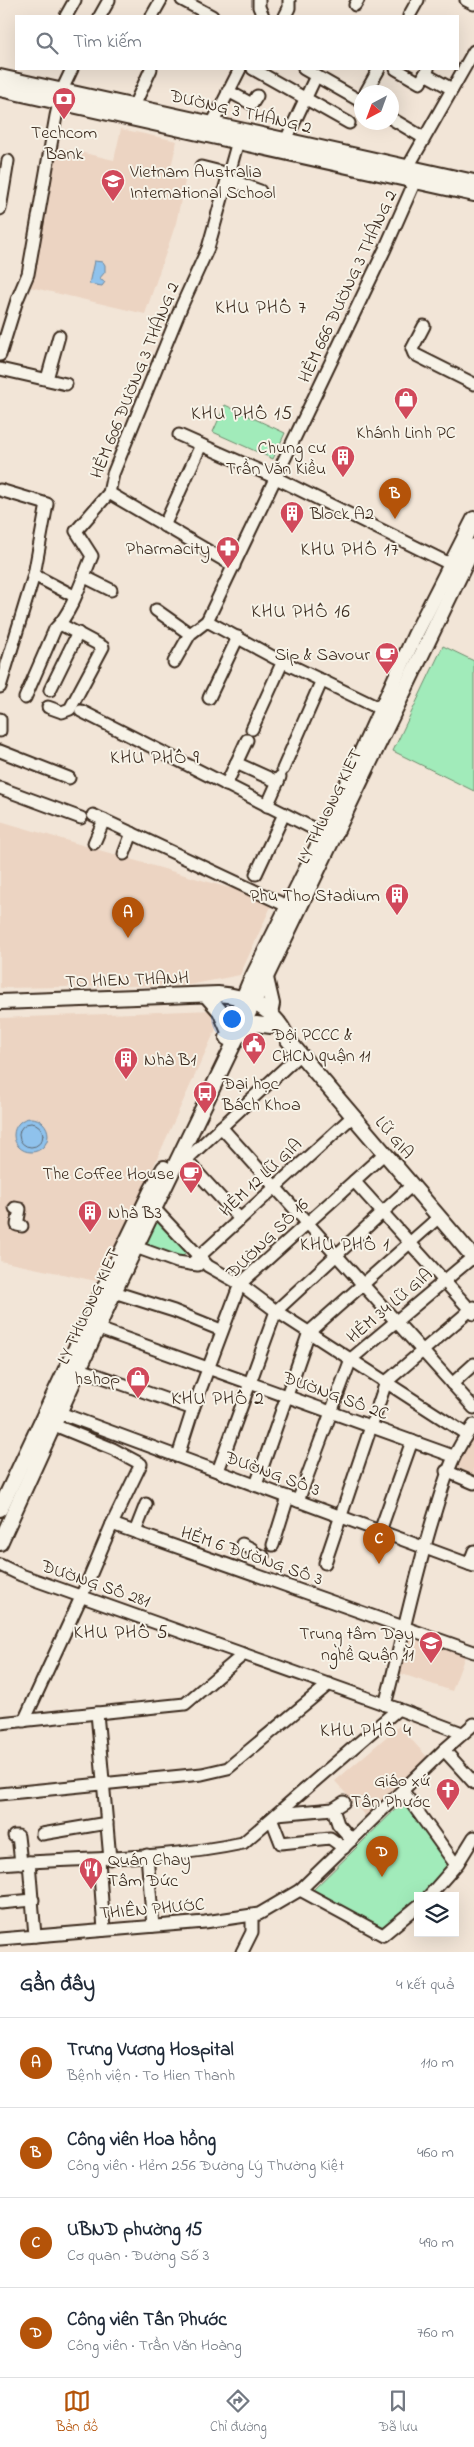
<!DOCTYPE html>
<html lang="vi">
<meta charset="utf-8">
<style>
body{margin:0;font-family:"Indie Flower",sans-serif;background:#f2f2f3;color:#1f2937}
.controls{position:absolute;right:15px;bottom:15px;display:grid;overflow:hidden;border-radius:0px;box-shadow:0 5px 20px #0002}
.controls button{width:45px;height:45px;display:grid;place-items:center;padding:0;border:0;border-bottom:1px solid #e0e1e3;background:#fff;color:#1f2937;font:25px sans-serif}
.compass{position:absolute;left:354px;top:85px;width:45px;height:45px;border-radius:50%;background:#fff;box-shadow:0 5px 20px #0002;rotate:221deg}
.you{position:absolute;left:231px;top:1018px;width:18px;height:18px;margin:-12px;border:4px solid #fff;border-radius:50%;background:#1a73e8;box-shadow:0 0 0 8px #1a73e833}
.badge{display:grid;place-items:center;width:32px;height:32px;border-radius:50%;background:#b45309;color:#fff;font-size:16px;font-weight:700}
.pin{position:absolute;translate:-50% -41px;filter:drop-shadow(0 1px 2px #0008)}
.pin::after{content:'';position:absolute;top:26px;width:18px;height:15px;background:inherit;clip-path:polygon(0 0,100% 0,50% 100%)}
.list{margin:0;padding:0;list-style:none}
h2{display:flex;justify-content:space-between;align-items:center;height:65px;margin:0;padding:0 20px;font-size:21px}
h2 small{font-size:16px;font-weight:400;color:#747a83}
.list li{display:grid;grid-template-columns:32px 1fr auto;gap:15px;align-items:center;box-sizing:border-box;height:90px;padding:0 20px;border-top:1px solid #e0e1e3}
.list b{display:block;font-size:19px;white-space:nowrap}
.list p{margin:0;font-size:16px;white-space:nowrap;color:#747a83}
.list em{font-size:16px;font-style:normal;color:#747a83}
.icon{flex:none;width:28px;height:28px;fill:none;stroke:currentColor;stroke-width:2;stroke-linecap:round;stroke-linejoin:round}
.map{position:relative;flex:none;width:474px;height:1952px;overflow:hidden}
.search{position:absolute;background:#fff;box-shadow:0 5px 20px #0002;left:15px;right:15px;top:15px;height:55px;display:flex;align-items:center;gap:12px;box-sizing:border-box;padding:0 18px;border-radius:0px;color:#747a83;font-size:19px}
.sheet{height:425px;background:#fff}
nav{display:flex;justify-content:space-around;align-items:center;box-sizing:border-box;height:70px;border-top:1px solid #e0e1e3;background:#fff;font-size:14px;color:#747a83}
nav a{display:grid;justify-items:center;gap:2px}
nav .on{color:#b45309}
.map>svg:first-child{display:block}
.built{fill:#ecd4c2}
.green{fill:#a1ebba;stroke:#6e8a6c}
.water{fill:#8fc2ec;stroke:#6d859a}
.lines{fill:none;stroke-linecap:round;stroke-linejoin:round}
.shore{stroke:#5d6770;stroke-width:1}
.minor-casing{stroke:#3b2a1e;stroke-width:15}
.major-casing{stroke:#3b2a1e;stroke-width:18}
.minor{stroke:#f7f3e8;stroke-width:11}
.major{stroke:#f7f3e8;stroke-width:14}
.labels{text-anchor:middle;stroke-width:4;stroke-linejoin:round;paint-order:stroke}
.street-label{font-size:18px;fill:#3b2a1e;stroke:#f7f3e8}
.poi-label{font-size:18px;fill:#3b2a1e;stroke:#f7f3e8;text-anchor:end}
.neighbourhood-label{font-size:19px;letter-spacing:1px;fill:#3b2a1e;stroke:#f7f3e8}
</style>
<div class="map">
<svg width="474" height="1952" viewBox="0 0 474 1952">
<rect width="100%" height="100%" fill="#f2e5d7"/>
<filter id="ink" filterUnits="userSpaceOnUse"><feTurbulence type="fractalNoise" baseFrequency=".02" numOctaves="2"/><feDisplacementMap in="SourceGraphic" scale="10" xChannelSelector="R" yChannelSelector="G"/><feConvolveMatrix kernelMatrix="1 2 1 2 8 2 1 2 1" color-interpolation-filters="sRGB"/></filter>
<g filter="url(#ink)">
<g class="built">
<polygon points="121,129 177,141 169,176 185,181 176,223 145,314 30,287 35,271 54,146 114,160"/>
<polygon points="0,821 229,888 231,883 273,902 240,975 189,985 0,988"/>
<polygon points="213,1010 220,1020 101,1282 0,1261 0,1018"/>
<polygon points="474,1432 474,1478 452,1468"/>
<polygon points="407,1637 465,1656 452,1691 399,1673"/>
<polygon points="399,1726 429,1759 365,1816 335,1781"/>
</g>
<g class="green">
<polygon points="225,405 285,433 273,459 213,432"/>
<polygon points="443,646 474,661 474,791 393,751"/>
<polygon points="157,1219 186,1251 183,1257 147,1247 145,1241"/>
<polygon points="406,1799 450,1862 424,1892 384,1927 309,1894"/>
</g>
<g class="water">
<polygon points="94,261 103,262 105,265 105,272 99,279 105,282 102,286 89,284"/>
<circle cx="31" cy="1135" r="17"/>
</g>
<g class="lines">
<circle class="shore" cx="31" cy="1135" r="12"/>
<g class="minor-casing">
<g id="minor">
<polyline points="182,0 212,16"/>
<polyline points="259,0 259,7 263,16"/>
<polyline points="466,0 474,4"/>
<polyline points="355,5 358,0"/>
<polyline points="66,16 75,0"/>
<polyline points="100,16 109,0"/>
<polyline points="152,16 161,0"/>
<polyline points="285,16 289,8 289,0"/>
<polyline points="409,16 418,0"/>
<polyline points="253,69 349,123"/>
<polyline points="304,69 362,102"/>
<polyline points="396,69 420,83 428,69"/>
<polyline points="425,74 452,89"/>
<polyline points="228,91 252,104 257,96"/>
<polyline points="366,92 379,69"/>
<polyline points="134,106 151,69"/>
<polyline points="392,119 424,138"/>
<polyline points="208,132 240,69"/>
<polyline points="286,140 316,76"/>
<polyline points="201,167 229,174"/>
<polyline points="228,179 260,191"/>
<polyline points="0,209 8,161"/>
<polyline points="424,326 412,349 414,354 474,384"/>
<polyline points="0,355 17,300 28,274 56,116 62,90 72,69"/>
<polyline points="0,369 66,384"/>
<polyline points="47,379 59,336"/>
<polyline points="179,435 276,478 452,565"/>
<polyline points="0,490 47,504 34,575 0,687"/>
<polyline points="109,493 234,566"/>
<polyline points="164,526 201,445"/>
<polyline points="34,575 74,596"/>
<polyline points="83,576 111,590"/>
<polyline points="156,610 190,634 207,621 273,657 389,713"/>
<polyline points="207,621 385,249 415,181 408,167 474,51"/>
<polyline points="174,662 190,634"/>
<polyline points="50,690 78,633"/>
<path d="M25,698L55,629C73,611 82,579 92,556L76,531L109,493L113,474L182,305L208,248L240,134"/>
<polyline points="209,698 238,637"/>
<polyline points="48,707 62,712 70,709 103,647 60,624"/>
<polyline points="81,711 332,838"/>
<polyline points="0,719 0,731"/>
<polyline points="252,729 283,661"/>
<polyline points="0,751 69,778"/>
<polyline points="236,763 278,782"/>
<polyline points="283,769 322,680"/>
<polyline points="226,785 247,740"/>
<polyline points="0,788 81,818"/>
<polyline points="267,806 280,777"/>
<polyline points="93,815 287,906"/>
<polyline points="94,843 104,820"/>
<polyline points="124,854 132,833"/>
<polyline points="256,874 284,814"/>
<polyline points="221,1127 474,1408"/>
<polyline points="180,1157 186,1160 300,1054"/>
<polyline points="186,1160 240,1219"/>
<polyline points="354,1181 474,1314"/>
<polyline points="149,1203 208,1266 240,1284 276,1311 466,1434"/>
<polyline points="15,1208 20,1209 17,1225 22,1226"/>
<polyline points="127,1244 177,1262 198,1265"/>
<polyline points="191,1264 353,1116"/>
<polyline points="114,1292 174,1311 221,1330"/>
<polyline points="99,1329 453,1456"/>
<polyline points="80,1369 193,1409"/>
<polyline points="452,1384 474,1364"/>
<polyline points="60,1413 474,1566"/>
<polyline points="54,1425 113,1449 141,1464 112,1524 474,1652"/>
<polyline points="178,1456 193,1409 240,1284 385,1153"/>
<polyline points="218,1471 276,1311 412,1185"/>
<polyline points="446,1471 474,1483"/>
<polyline points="256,1485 309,1332 439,1217"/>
<polyline points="298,1501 351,1359 473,1257"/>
<polyline points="380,1531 412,1441"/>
<polyline points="135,1532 146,1504"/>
<polyline points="242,1544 252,1549 253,1553 263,1556"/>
<polyline points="273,1545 288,1497"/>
<polyline points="325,1563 386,1382 474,1307"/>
<polyline points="469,1564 474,1551"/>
<polyline points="0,1565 21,1575 398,1709 462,1733"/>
<path d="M385,1705C402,1641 415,1575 435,1512C445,1480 452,1452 474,1425"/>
<polyline points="97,1713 110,1859"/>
<polyline points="24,1721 82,1595 112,1524"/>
<polyline points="0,1723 185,1704 244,1654"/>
<polyline points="444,1750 474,1783"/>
<polyline points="403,1791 456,1865"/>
<polyline points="0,1794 202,1774 228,1768 329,1684"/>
<polyline points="333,1809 338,1824 352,1840"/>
<polyline points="277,1814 333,1809 344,1802"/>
<polyline points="272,1820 281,1843 330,1838 344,1848"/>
<polyline points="42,1834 107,1823"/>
<polyline points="14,1836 18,1836 21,1863"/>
<polyline points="147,1855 153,1926"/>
<polyline points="99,1860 104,1930"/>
<polyline points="29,1862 35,1936"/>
<path d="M0,1864C81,1858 163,1860 243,1843L398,1709"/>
<polyline points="300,1890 383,1935 418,1906"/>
<polyline points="429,1896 458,1863 474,1837"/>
<polyline points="0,1903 33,1900"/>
<polyline points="0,1939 205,1922 259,1914 300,1890 444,1750 474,1724"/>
<polyline points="242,1952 252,1932 252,1916"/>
</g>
</g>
<g class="major-casing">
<g id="major">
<polyline points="0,77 474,182"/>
<polyline points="0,89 474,194"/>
<polyline points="266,978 272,1004 270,1014"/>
<polyline points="206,995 220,1011 229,1032"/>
<path d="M0,1002L218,994C248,996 277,1010 288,1040L474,1258"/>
<polyline points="240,1035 256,1024 271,1026"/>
<polyline points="227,1038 249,984 324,834 415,635 474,519"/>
<polyline points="0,1509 106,1284 152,1189 164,1168"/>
<polyline points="0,1543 114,1292 474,546"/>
</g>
</g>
<use href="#minor" class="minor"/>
<use href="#major" class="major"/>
</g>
</g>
<defs>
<g id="bank-pin" transform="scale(1.25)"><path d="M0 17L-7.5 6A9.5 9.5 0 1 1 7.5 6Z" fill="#d1495b" stroke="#f7f3e8"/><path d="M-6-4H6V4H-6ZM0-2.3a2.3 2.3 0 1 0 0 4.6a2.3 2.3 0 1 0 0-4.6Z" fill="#fff"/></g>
<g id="school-pin" transform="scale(1.25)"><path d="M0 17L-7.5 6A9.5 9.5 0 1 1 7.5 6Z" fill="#d1495b" stroke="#f7f3e8"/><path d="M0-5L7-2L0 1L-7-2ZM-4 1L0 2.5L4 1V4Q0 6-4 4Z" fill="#fff"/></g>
<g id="shop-pin" transform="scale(1.25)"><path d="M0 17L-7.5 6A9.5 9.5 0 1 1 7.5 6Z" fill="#d1495b" stroke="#f7f3e8"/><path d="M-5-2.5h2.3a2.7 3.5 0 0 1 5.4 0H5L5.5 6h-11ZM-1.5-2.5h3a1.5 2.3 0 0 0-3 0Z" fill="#fff"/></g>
<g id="building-pin" transform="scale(1.25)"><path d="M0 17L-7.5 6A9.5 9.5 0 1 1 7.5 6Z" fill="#d1495b" stroke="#f7f3e8"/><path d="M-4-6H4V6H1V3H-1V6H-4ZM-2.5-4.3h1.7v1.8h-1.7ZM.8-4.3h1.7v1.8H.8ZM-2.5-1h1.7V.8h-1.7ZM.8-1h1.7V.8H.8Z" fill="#fff"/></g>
<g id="pharmacy-pin" transform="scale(1.25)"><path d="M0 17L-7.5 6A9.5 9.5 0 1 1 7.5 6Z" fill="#d1495b" stroke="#f7f3e8"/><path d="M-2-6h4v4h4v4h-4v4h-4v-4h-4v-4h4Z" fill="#fff"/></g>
<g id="cafe-pin" transform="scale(1.25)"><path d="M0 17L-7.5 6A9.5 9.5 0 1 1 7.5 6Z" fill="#d1495b" stroke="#f7f3e8"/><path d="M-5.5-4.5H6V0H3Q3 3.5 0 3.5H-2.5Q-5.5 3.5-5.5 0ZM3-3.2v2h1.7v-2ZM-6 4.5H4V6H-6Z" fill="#fff"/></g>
<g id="civic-pin" transform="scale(1.25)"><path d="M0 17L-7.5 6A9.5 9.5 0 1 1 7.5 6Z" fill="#d1495b" stroke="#f7f3e8"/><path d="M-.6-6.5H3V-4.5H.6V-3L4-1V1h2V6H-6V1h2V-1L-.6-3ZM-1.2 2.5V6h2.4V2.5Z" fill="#fff"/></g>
<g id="bus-pin" transform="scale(1.25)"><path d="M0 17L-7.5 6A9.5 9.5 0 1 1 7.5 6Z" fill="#d1495b" stroke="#f7f3e8"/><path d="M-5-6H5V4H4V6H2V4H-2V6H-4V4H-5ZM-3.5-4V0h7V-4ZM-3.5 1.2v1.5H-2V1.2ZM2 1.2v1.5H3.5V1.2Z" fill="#fff"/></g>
<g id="church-pin" transform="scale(1.25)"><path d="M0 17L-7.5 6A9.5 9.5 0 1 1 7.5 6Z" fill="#d1495b" stroke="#f7f3e8"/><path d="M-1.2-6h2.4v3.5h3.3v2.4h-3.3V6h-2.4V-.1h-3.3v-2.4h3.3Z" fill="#fff"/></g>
<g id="restaurant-pin" transform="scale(1.25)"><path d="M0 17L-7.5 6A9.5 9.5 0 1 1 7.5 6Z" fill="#d1495b" stroke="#f7f3e8"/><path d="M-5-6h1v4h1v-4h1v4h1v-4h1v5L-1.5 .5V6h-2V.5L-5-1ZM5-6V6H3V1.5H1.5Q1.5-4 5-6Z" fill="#fff"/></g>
</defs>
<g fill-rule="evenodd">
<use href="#bank-pin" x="64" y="99"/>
<use href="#school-pin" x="113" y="181"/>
<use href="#shop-pin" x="406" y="399"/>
<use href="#building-pin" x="343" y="457"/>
<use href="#building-pin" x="292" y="513"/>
<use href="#pharmacy-pin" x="228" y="548"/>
<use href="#cafe-pin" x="387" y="654"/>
<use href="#building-pin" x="397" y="895"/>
<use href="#civic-pin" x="254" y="1044"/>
<use href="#building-pin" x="126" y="1059"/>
<use href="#bus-pin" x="205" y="1093"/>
<use href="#cafe-pin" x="191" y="1173"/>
<use href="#building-pin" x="90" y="1212"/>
<use href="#shop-pin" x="138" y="1378"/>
<use href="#school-pin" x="431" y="1643"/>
<use href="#church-pin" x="448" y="1790"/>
<use href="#restaurant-pin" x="91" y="1869"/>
</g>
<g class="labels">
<g class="street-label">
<text transform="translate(241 111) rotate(13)" y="6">ĐƯỜNG 3 THÁNG 2</text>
<text transform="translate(347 286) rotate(-65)" y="6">HẺM 666 ĐƯỜNG 3 THÁNG 2</text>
<text transform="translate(134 380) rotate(-68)" y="6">HẺM 606 ĐƯỜNG 3 THÁNG 2</text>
<text transform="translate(329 806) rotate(-64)" y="6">LY THUONG KIET</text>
<text transform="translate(127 979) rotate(-2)" y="6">TO HIEN THANH</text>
<text transform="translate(395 1137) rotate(50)" y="6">LỮ GIA</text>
<text transform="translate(260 1177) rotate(-43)" y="6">HẺM 12 LỮ GIA</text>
<text transform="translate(267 1238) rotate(-44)" y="6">ĐƯỜNG SỐ 16</text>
<text transform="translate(389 1305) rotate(-40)" y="6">HẺM 34 LỮ GIA</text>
<text transform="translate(88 1306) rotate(-65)" y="6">LY THUONG KIET</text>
<text transform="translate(336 1395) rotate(20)" y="6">ĐƯỜNG SỐ 2C</text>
<text transform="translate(273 1473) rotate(20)" y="6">ĐƯỜNG SỐ 3</text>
<text transform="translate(252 1555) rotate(19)" y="6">HẺM 6 ĐƯỜNG SỐ 3</text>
<text transform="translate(96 1583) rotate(19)" y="6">ĐƯỜNG SỐ 281</text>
<text transform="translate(152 1908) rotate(-5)" y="6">THIÊN PHƯỚC</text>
</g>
<g class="poi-label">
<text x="64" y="138" text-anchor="middle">Techcom<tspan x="64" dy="21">Bank</tspan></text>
<text x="130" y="177" text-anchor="start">Vietnam Australia<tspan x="130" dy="21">International School</tspan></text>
<text x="406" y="438" text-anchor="middle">Khánh Linh PC</text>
<text x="326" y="453">Chung cư<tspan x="326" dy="21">Trần Văn Kiều</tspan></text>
<text x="310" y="519" text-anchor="start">Block A2</text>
<text x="210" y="554">Pharmacity</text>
<text x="370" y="660">Sip &amp; Savour</text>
<text x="380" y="901">Phu Tho Stadium</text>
<text x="272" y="1040" text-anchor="start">Đội PCCC &amp;<tspan x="272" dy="21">CHCN quận 11</tspan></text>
<text x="144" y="1065" text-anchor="start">Nhà B1</text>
<text x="222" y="1089" text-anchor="start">Đại học<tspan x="222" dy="21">Bách Khoa</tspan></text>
<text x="174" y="1179">The Coffee House</text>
<text x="108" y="1218" text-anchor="start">Nhà B3</text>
<text x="120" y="1384">hshop</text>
<text x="414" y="1639">Trung tâm Dạy<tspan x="414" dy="21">nghề Quận 11</tspan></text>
<text x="430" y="1786">Giáo xứ<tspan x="430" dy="21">Tân Phước</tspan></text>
<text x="108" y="1865" text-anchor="start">Quán Chay<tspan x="108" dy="21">Tâm Đức</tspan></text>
</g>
<g class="neighbourhood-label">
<text x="261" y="313">KHU PHỐ 7</text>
<text x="242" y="419">KHU PHỐ 15</text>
<text x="350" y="555">KHU PHỐ 17</text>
<text x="301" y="617">KHU PHỐ 16</text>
<text x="155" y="763">KHU PHỐ 9</text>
<text x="345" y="1250">KHU PHỐ 1</text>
<text x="218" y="1404">KHU PHỐ 2</text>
<text x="121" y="1638">KHU PHỐ 5</text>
<text x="366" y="1736">KHU PHỐ 4</text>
</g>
</g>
</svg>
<div class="controls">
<button><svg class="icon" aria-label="layers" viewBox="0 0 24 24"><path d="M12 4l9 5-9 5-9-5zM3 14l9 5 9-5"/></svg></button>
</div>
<svg class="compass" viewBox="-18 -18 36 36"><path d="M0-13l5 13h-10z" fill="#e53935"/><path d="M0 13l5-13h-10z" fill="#747a83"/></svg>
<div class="you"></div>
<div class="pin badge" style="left:128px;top:938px">A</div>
<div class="pin badge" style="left:395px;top:519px">B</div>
<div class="pin badge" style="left:379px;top:1564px">C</div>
<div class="pin badge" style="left:382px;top:1877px">D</div>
<div class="search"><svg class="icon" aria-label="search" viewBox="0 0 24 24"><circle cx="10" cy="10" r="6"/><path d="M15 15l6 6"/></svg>Tìm kiếm</div>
</div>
<section class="sheet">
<h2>Gần đây<small>4 kết quả</small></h2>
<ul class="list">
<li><span class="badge">A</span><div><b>Trưng Vương Hospital</b><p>Bệnh viện · To Hien Thanh</p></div><em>110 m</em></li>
<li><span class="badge">B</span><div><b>Công viên Hoa hồng</b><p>Công viên · Hẻm 256 Đường Lý Thường Kiệt</p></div><em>460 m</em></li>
<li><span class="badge">C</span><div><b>UBND phường 15</b><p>Cơ quan · Đường Số 3</p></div><em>490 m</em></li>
<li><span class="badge">D</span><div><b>Công viên Tân Phước</b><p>Công viên · Trần Văn Hoàng</p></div><em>760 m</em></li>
</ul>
</section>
<nav>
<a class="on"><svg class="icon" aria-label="map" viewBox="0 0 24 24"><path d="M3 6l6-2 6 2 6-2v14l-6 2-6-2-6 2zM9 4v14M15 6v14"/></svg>Bản đồ</a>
<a><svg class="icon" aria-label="directions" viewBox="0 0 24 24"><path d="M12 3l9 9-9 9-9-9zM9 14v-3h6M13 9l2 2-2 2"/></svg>Chỉ đường</a>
<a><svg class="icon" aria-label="saved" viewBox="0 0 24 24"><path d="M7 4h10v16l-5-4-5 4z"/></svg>Đã lưu</a>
</nav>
